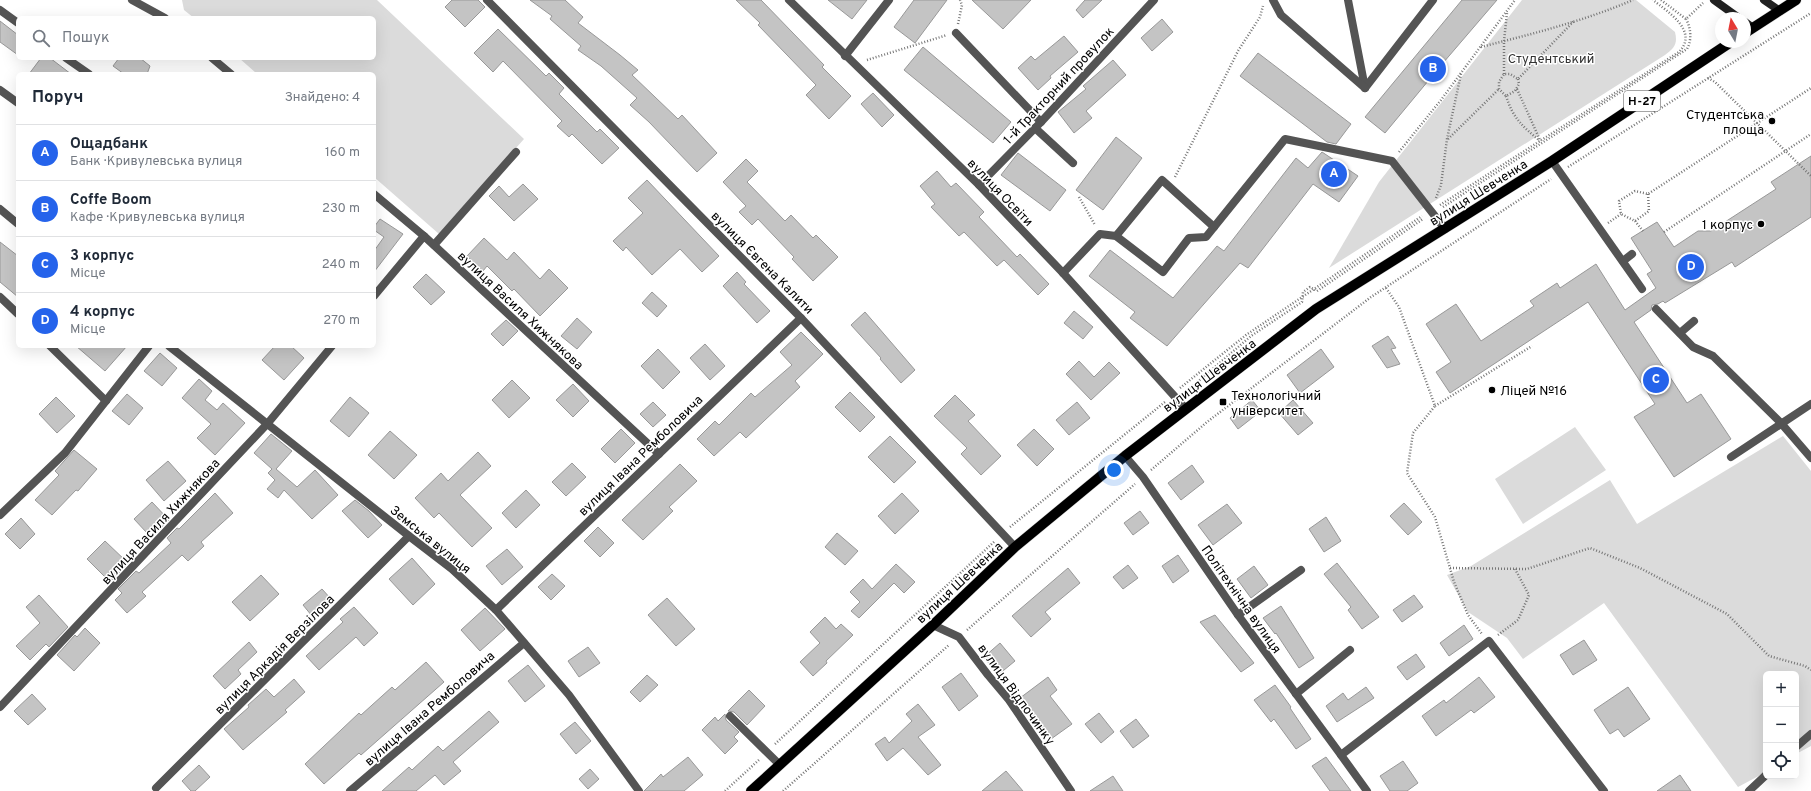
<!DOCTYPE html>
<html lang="uk">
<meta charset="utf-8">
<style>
body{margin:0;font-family:Overpass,sans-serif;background:#f2f2f3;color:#1f2937}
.controls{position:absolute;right:12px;bottom:12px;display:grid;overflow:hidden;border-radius:6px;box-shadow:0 4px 16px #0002}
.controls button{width:36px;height:36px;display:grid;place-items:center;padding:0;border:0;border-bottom:1px solid #e0e1e3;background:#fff;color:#1f2937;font:20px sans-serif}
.compass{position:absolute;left:1715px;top:12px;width:36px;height:36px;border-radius:50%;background:#fff;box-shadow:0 4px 16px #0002;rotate:350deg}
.you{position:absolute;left:1114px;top:470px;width:14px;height:14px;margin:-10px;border:3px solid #fff;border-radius:50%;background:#1a73e8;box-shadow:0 0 0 6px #1a73e833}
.badge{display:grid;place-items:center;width:26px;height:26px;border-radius:50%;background:#2563eb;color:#fff;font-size:13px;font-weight:700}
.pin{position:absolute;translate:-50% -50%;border:2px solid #fff;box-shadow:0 1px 4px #0006}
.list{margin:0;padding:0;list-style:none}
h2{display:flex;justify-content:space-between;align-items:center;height:52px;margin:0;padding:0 16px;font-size:17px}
h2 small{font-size:13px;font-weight:400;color:#747a83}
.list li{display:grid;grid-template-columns:26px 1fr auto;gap:12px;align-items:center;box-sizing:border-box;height:56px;padding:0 16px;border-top:1px solid #e0e1e3}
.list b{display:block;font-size:15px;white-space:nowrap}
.list p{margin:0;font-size:13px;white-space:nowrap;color:#747a83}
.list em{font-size:13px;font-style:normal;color:#747a83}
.icon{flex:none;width:22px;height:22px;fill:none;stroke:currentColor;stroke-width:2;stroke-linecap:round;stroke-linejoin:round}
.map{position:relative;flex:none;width:1811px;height:791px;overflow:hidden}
.search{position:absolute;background:#fff;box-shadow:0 4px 16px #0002;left:16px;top:16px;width:360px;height:44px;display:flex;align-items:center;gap:10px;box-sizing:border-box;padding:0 14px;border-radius:6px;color:#747a83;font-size:15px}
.panel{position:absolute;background:#fff;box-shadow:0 4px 16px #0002;left:16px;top:72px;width:360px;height:276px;border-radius:6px}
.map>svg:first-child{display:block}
.green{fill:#dbdbdb}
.building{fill:#c4c4c4;stroke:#989898}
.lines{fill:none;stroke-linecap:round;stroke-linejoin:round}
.primary-casing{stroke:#dbdbdb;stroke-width:11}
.path{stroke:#767676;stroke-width:2.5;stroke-dasharray:1 2;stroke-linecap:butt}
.service{stroke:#545454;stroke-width:8}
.minor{stroke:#545454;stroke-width:8}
.secondary{stroke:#212121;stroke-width:8}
.primary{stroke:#000;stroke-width:10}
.poi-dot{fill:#000;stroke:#fff;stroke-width:1.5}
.labels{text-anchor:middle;stroke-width:3;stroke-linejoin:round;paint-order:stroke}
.shield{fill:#fff;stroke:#4c4c4c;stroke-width:1}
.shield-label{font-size:12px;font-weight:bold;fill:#000}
.park-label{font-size:13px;fill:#323232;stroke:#fff}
.street-label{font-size:13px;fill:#000;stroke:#fff}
.poi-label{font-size:13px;fill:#000;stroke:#fff;text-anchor:end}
</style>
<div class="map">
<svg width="1811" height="791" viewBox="0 0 1811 791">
<rect width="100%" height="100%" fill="#fff"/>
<g class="green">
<polygon points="182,0 377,0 524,139 439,234 374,177 374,74 257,74 239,58 374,58 374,18 194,18 184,10"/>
<path d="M1522,0H1636L1675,32C1678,44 1674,48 1665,55L1329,268L1379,182Z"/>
<polygon points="1575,427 1606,470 1523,524 1495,479"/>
<polygon points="1783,436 1811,471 1811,746 1796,754 1796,674 1766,674 1766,772 1738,787 1604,603 1523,659 1507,638 1468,612 1447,575 1471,566 1610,480 1637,524"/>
</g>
<g class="building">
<polygon points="452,0 478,0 485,7 465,27 445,7"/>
<polygon points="530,0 565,0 583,17 578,23 620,55 638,70 632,75 678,119 682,115 717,153 697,172 649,122 630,105 637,98 601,66 578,50 581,46 550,19 552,16"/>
<polygon points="736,0 761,0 824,65 822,67 851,96 829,119 806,95 816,85 758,25 760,23"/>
<polygon points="828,0 867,0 852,19"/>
<polygon points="914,0 947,0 915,43 894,27"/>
<polygon points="972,0 1031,0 1003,29"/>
<polygon points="1085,0 1102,0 1083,18 1076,10"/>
<polygon points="1462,0 1497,0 1443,63 1385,133 1365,117"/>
<polygon points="1162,19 1173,32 1152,51 1141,38"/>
<polygon points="0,21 18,35 18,55 0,42"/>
<polygon points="498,29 546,76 549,73 564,88 559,94 597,132 600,129 619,148 602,164 572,134 569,137 557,126 562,121 503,61 493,72 474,53"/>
<polygon points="1064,36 1078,52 1050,76 1051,78 1038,90 1018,68 1031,56 1035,60"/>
<polygon points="923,47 1011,122 993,143 904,70"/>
<polygon points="1258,53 1351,124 1336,144 1327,142 1240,76"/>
<polygon points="41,58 50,58 71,74 29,74"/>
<polygon points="119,58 140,58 150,66 147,74 124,74 113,66"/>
<polygon points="1113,60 1126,75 1086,111 1092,118 1074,133 1058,112 1086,89 1083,86"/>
<polygon points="873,93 894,115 882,127 861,104"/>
<polygon points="1116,137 1142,158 1103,210 1076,190"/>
<polygon points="1322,152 1358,176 1339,202 1313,184 1248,268 1240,263 1167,346 1130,318 1135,312 1089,276 1110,250 1173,298 1217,246 1224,251 1296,158 1308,168"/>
<polygon points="1018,153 1066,190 1050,211 1001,175"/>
<polygon points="1811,156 1811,217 1735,267 1732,262 1665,303 1663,301 1658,304 1652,305 1651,310 1634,322 1687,403 1701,394 1731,439 1674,477 1634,417 1655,404 1588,302 1450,393 1436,372 1451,362 1426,324 1456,304 1481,341 1534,306 1530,301 1557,283 1560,288 1596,264 1625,310 1656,288 1647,274 1652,271 1631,238 1657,222 1674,247 1698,231 1711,231 1776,189 1771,182"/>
<polygon points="746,159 758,171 747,182 785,221 791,215 813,238 816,235 838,257 813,281 792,259 794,257 758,219 752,225 739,212 746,206 723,182"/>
<polygon points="937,171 951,187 956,183 984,212 979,217 1017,257 1020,254 1049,284 1038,295 1004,260 997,266 964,232 959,236 931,207 935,204 920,186"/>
<polygon points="647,180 719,256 702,272 680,249 652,275 626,247 623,251 613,241 643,213 628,198"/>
<polygon points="523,184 538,199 514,221 489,196 499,186 509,197"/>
<polygon points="380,219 403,234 374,272 374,251 384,237 374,230 374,227"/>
<polygon points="484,238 507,260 514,252 540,279 549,269 568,288 540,316 514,289 512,291 487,266 483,271 467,256"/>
<polygon points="0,242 18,256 18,297 0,282"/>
<polygon points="737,272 746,282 744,284 770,311 757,323 723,286"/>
<polygon points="426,274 445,292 431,305 413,287"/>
<polygon points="652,292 667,306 657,317 642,303"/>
<polygon points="1074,311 1093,327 1083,339 1064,323"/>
<polygon points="865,312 915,370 901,383 880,359 881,358 851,325"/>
<polygon points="577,318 592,332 577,349 561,336"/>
<polygon points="506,320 518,331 503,346 491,334"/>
<polygon points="801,332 823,354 795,381 800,387 746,438 740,432 714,456 697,439 715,421 719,425 751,393 755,397 792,365 780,352"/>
<polygon points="1388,336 1396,348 1391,349 1400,364 1387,368 1372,346"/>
<polygon points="705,344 725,366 710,380 690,358"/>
<polygon points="76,346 127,346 105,371"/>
<polygon points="275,346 291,346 304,358 284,380 262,360"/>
<polygon points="658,349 680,372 663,389 641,366"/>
<polygon points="1321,349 1334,367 1300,393 1287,375"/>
<polygon points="160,353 177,368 162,386 144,371"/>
<polygon points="1079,361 1094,377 1109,362 1120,373 1091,400 1066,374"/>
<polygon points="199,379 212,391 205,400 217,410 223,403 245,423 215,455 197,438 211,424 182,398"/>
<polygon points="512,380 530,398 509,418 492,400"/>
<polygon points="573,384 589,401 573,417 556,400"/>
<polygon points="850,392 875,417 860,432 835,407"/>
<polygon points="127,394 143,408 129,425 112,411"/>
<polygon points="955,395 975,415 968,421 1001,456 981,475 961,454 967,448 934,416"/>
<polygon points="56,397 75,416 57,433 39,414"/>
<polygon points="350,397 369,413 349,437 330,421"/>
<polygon points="1252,400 1261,411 1238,429 1230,418"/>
<polygon points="1293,400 1313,423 1298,435 1279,413"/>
<polygon points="653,402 666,415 653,427 640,414"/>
<polygon points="1077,402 1090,418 1069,435 1056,420"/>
<polygon points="621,429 635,443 615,463 601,449"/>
<polygon points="1034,429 1054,449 1037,466 1017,445"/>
<polygon points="390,431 417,455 394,479 368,455"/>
<polygon points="271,434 292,451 276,469 297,487 315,470 338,495 312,519 284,490 278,498 267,489 275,480 268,473 272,469 254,453"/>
<polygon points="890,436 916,462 894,483 868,457"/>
<polygon points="74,450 97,469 78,491 76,490 52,515 35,500 59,475 55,471"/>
<polygon points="478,452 491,466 460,495 492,528 472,547 439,513 434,518 415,498 441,473 448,481"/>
<polygon points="168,461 186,481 164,501 146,480"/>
<polygon points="572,463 586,477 566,496 552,482"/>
<polygon points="680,464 697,481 669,507 673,511 643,540 622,520"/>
<polygon points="1192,465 1204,482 1181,500 1168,483"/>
<polygon points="526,490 540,505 516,528 502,513"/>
<polygon points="215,493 233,513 201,542 204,546 188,561 182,555 142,592 146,596 127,613 115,600 122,593 118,589 136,571 139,573 171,543 167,538 177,528 179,529"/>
<polygon points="902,493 919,511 895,534 878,516"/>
<polygon points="355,500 369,511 382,525 368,538 342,511"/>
<polygon points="152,502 169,520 159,530 154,525 147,533 134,519"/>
<polygon points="1404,503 1422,522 1408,535 1390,516"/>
<polygon points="1227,504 1242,523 1213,545 1198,525"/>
<polygon points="1140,511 1149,523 1133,535 1124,523"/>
<polygon points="1326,517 1341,541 1324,552 1309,529"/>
<polygon points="21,518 35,534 20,549 5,534"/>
<polygon points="598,527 614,543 600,557 584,541"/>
<polygon points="837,533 858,551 845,565 825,547"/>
<polygon points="105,541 128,563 110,582 87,559"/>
<polygon points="507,549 523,567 502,585 486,566"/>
<polygon points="1178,555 1189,571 1173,583 1162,566"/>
<polygon points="412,558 435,584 413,605 389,579"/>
<polygon points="1337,563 1379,617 1362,629 1348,610 1351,607 1324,574"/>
<polygon points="896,564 915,582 904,593 894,583 859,618 851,611 860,602 850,592 863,579 872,589"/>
<polygon points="1128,565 1138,578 1123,589 1113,577"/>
<polygon points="1254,566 1268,585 1251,598 1237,579"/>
<polygon points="1068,568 1080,583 1045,612 1051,619 1031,637 1012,616"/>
<polygon points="552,574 565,586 551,600 538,587"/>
<polygon points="261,575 279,594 250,621 232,602"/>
<polygon points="322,589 331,599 312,616 303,605"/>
<polygon points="39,595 68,627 49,647 46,644 30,660 16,646 40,623 26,607"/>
<polygon points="1414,595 1423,607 1402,622 1393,610"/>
<polygon points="667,598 695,629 676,646 648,615"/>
<polygon points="1281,606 1314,658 1299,668 1276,633 1275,634 1263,618"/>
<polygon points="354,607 378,633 364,646 356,637 319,670 306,656 343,622 340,619"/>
<polygon points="485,608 505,629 480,651 461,630"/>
<polygon points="1215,615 1254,663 1241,672 1200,622"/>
<polygon points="825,617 836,629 841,624 853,635 826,661 827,663 813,676 800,662 820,643 810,632"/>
<polygon points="1464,625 1473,639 1449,656 1440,643"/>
<polygon points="85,628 100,643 74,671 57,655 75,635 77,637"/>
<polygon points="1584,640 1597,660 1573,675 1560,655"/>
<polygon points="249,642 257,652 238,670 241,674 225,689 213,676"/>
<polygon points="1000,643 1015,661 998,675 984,657"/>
<polygon points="588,647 600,663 579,677 568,661"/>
<polygon points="1416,654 1425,667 1407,680 1397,667"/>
<polygon points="426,662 444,682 361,755 359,753 324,784 305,764 359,713 361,715 392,687 395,690"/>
<polygon points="528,665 545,686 525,702 508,681"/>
<polygon points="961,673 978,696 959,711 942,687"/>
<polygon points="647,675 658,685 640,702 630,692"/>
<polygon points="1048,677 1057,690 1050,696 1072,724 1051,739 1020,698"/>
<polygon points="1479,677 1495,697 1474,713 1471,710 1436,736 1422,716 1444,700 1446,703"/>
<polygon points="294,679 305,692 285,710 287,712 243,750 224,729 249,707 248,705 266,689 274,697"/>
<polygon points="1275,685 1291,707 1290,708 1311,739 1296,749 1274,719 1271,722 1254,700"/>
<polygon points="1366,687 1374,698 1337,722 1326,706 1343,693 1348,700"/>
<polygon points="1628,687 1650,719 1624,737 1618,729 1610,734 1594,710"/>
<polygon points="749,690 765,706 747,725 734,712 728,711"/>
<polygon points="32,694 46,709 28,725 14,711"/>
<polygon points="918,704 935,725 918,737 941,765 928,775 903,748 887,761 875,744 885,737 889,743 912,721 906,714"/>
<polygon points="489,711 499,722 453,762 461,771 444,785 435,775 416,791 382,791 409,767 412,770 438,746 443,751"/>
<polygon points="1099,713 1114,732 1101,743 1085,724"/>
<polygon points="725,714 726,720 739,732 734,737 738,741 725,754 702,730 715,717 718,721"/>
<polygon points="1136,719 1149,736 1133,748 1120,731"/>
<polygon points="575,722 591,741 576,754 560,734"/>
<polygon points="688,757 703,775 684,791 644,791 661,774 663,777"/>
<polygon points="1326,757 1351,791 1330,791 1312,766"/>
<polygon points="1403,761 1418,783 1407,791 1390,791 1380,776"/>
<polygon points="199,765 210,777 195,791 191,791 182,781"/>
<polygon points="590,769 599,779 588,789 579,779"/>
<polygon points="1006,771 1023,791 982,791"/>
<polygon points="1680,775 1691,791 1657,791"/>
<polygon points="1113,776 1123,791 1090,791"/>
</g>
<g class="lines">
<g class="primary-casing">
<g id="primary">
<polyline points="1745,33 1796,0"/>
<polyline points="751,791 933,625 1015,547 1125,456 1186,409 1316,309 1552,161 1731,42"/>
</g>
</g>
<g class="path">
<polyline points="1661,0 1686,19 1703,3"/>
<polyline points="958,24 962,5 960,0"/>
<path d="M1481,47C1532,34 1584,21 1633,0"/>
<polyline points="867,60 947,35"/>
<polyline points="1504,74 1504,41 1507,13"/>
<polyline points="1708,78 1715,82 1811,176"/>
<polyline points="1518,79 1519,84 1515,91 1506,96 1499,89 1499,82 1504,74 1510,74 1518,79 1574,21"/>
<polyline points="1517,89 1540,140"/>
<path d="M1506,96C1513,118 1522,126 1540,141"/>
<polyline points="1448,139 1499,89"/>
<polyline points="1399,152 1441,100 1515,0"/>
<polyline points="1568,167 1811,13"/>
<polyline points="1175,177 1238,51 1260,17 1263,6"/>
<polyline points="1648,194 1649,211 1635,221 1621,214 1619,201 1635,191 1648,194 1811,88"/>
<polyline points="1079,197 1095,225"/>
<polyline points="1436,198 1441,185 1447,139 1461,74"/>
<path d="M1440,205L1679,52C1699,31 1668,12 1653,0"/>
<path d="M1443,207L1687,49C1692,40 1691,28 1686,19"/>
<polyline points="1635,221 1643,231"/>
<polyline points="1608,223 1621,214"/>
<polyline points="1664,232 1811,134"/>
<polyline points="1386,288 1399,307 1435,406 1413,433 1407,473 1435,517 1454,582 1468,615 1482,634"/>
<polyline points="1180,388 1246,335 1422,216"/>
<polyline points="1188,390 1251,336 1302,302 1303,292 1310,287 1317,291 1423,219"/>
<polyline points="1435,406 1532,346"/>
<polyline points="1151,470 1207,422 1371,297 1551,179"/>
<polyline points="1010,527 1165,402"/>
<polyline points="1450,568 1527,569 1590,548 1640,568 1727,614 1769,656 1805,666 1811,670"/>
<polyline points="967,630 1135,484"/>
<polyline points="1498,635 1518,620 1529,595 1515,569"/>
<polyline points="775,744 995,541"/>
<polyline points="725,791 760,759"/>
<polyline points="783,791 949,645"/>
</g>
<g class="service">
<polyline points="1348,0 1365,88"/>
<polyline points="956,33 1041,122"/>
<polyline points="845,56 889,0"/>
<polyline points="1365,88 1433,0"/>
<polyline points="1035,128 1073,163"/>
<polyline points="1552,161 1642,289"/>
<polyline points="1116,236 1162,180 1214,227"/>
<polyline points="434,245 516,152"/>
<polyline points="1623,261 1632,254"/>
<polyline points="1063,273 1100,234 1116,236 1163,272 1189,238 1206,237 1285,139 1392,161 1445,229"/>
<polyline points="0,297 18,314"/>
<polyline points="1656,309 1693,347 1713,356 1781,423 1811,458"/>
<polyline points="1680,333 1694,321"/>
<polyline points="50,346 106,401"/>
<polyline points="1731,457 1811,404"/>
<polyline points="1238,615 1301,570"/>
<polyline points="1296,694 1350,650"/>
<polyline points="730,716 780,765"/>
<polyline points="1796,747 1811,734"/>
<polyline points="1749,791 1766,775"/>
</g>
<g class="minor">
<polyline points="132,0 165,18"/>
<polyline points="487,0 801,318 1015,547"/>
<polyline points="789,0 979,185 1063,273 1186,409"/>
<polyline points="1273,0 1281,15 1365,88"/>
<polyline points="0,10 18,23"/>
<polyline points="66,58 89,74"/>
<polyline points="212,58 231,74"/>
<polyline points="0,90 18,103"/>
<polyline points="979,185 1041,122 1154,0"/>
<polyline points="374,194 424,236"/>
<polyline points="0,209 18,224"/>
<polyline points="374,296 424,236 659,454"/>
<polyline points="169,346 409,536 452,569 496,610 569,695 639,791"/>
<polyline points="1125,456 1143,477 1238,615 1341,755"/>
<polyline points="0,515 65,453 149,346"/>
<polyline points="496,610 801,318"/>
<polyline points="933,625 959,637 988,675 1009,700 1071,791"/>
<polyline points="0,707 268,423 332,346"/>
<polyline points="156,788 409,536"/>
<polyline points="350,791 524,643"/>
<polyline points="1367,791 1341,755 1489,641 1604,791"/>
</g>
<g class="secondary">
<polyline points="1714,0 1739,18"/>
<polyline points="1764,0 1780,11"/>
<polyline points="1745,22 1753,28"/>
</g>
<use href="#primary" class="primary"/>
</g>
<g class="poi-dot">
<circle cx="1772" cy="121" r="4"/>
<circle cx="1761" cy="224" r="4"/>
<circle cx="1492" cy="390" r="4"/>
<rect x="1219" y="398" width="8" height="8" rx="2"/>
</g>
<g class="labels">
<rect class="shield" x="1624" y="91" width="36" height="20" rx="3"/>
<g class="shield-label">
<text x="1642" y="105">Н-27</text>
</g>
<g class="park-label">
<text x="1551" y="63">Студентський</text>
</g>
<g class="street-label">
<text transform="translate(1058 85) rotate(-47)" y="5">1-й Тракторний провулок</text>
<text transform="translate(1001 192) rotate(46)" y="5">вулиця Освіти</text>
<text transform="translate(1478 192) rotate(-32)" y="5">вулиця Шевченка</text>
<text transform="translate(763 262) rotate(45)" y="5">вулиця Євгена Калити</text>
<text transform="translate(521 310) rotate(43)" y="5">вулиця Василя Хижнякова</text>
<text transform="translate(1209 375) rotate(-37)" y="5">вулиця Шевченка</text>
<text transform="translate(640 455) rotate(-44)" y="5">вулиця Івана Ремболовича</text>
<text transform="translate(160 521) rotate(-47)" y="5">вулиця Василя Хижнякова</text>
<text transform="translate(431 539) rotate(39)" y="5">Земська вулиця</text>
<text transform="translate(959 582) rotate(-43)" y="5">вулиця Шевченка</text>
<text transform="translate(1242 599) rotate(55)" y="5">Політехнічна вулиця</text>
<text transform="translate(274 654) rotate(-45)" y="5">вулиця Аркадія Верзілова</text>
<text transform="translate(1017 694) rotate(54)" y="5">вулиця Відпочинку</text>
<text transform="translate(429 708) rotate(-41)" y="5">вулиця Івана Ремболовича</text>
</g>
<g class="poi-label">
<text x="1764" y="119">Студентська<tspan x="1764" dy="15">площа</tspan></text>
<text x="1753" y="229">1 корпус</text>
<text x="1500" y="395" text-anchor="start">Ліцей №16</text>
<text x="1231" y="400" text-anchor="start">Технологічний<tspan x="1231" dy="15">університет</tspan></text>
</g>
</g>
</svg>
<div class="controls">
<button>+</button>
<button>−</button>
<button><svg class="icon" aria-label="locate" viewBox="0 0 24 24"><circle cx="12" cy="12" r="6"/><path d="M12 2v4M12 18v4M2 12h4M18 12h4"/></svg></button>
</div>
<svg class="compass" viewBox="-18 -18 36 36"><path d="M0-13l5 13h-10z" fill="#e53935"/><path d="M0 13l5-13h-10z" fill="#747a83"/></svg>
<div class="you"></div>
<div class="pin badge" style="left:1334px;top:174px">A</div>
<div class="pin badge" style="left:1433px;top:69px">B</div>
<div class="pin badge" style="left:1656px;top:380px">C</div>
<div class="pin badge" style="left:1691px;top:267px">D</div>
<div class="search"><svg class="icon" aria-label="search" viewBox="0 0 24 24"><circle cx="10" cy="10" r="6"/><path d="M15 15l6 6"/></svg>Пошук</div>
<section class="panel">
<h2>Поруч<small>Знайдено: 4</small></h2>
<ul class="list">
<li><span class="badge">A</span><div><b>Ощадбанк</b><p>Банк · Кривулевська вулиця</p></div><em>160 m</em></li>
<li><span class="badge">B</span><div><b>Coffe Boom</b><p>Кафе · Кривулевська вулиця</p></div><em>230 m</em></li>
<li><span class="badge">C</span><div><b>3 корпус</b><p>Місце</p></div><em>240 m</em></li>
<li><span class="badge">D</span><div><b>4 корпус</b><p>Місце</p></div><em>270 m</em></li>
</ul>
</section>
</div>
